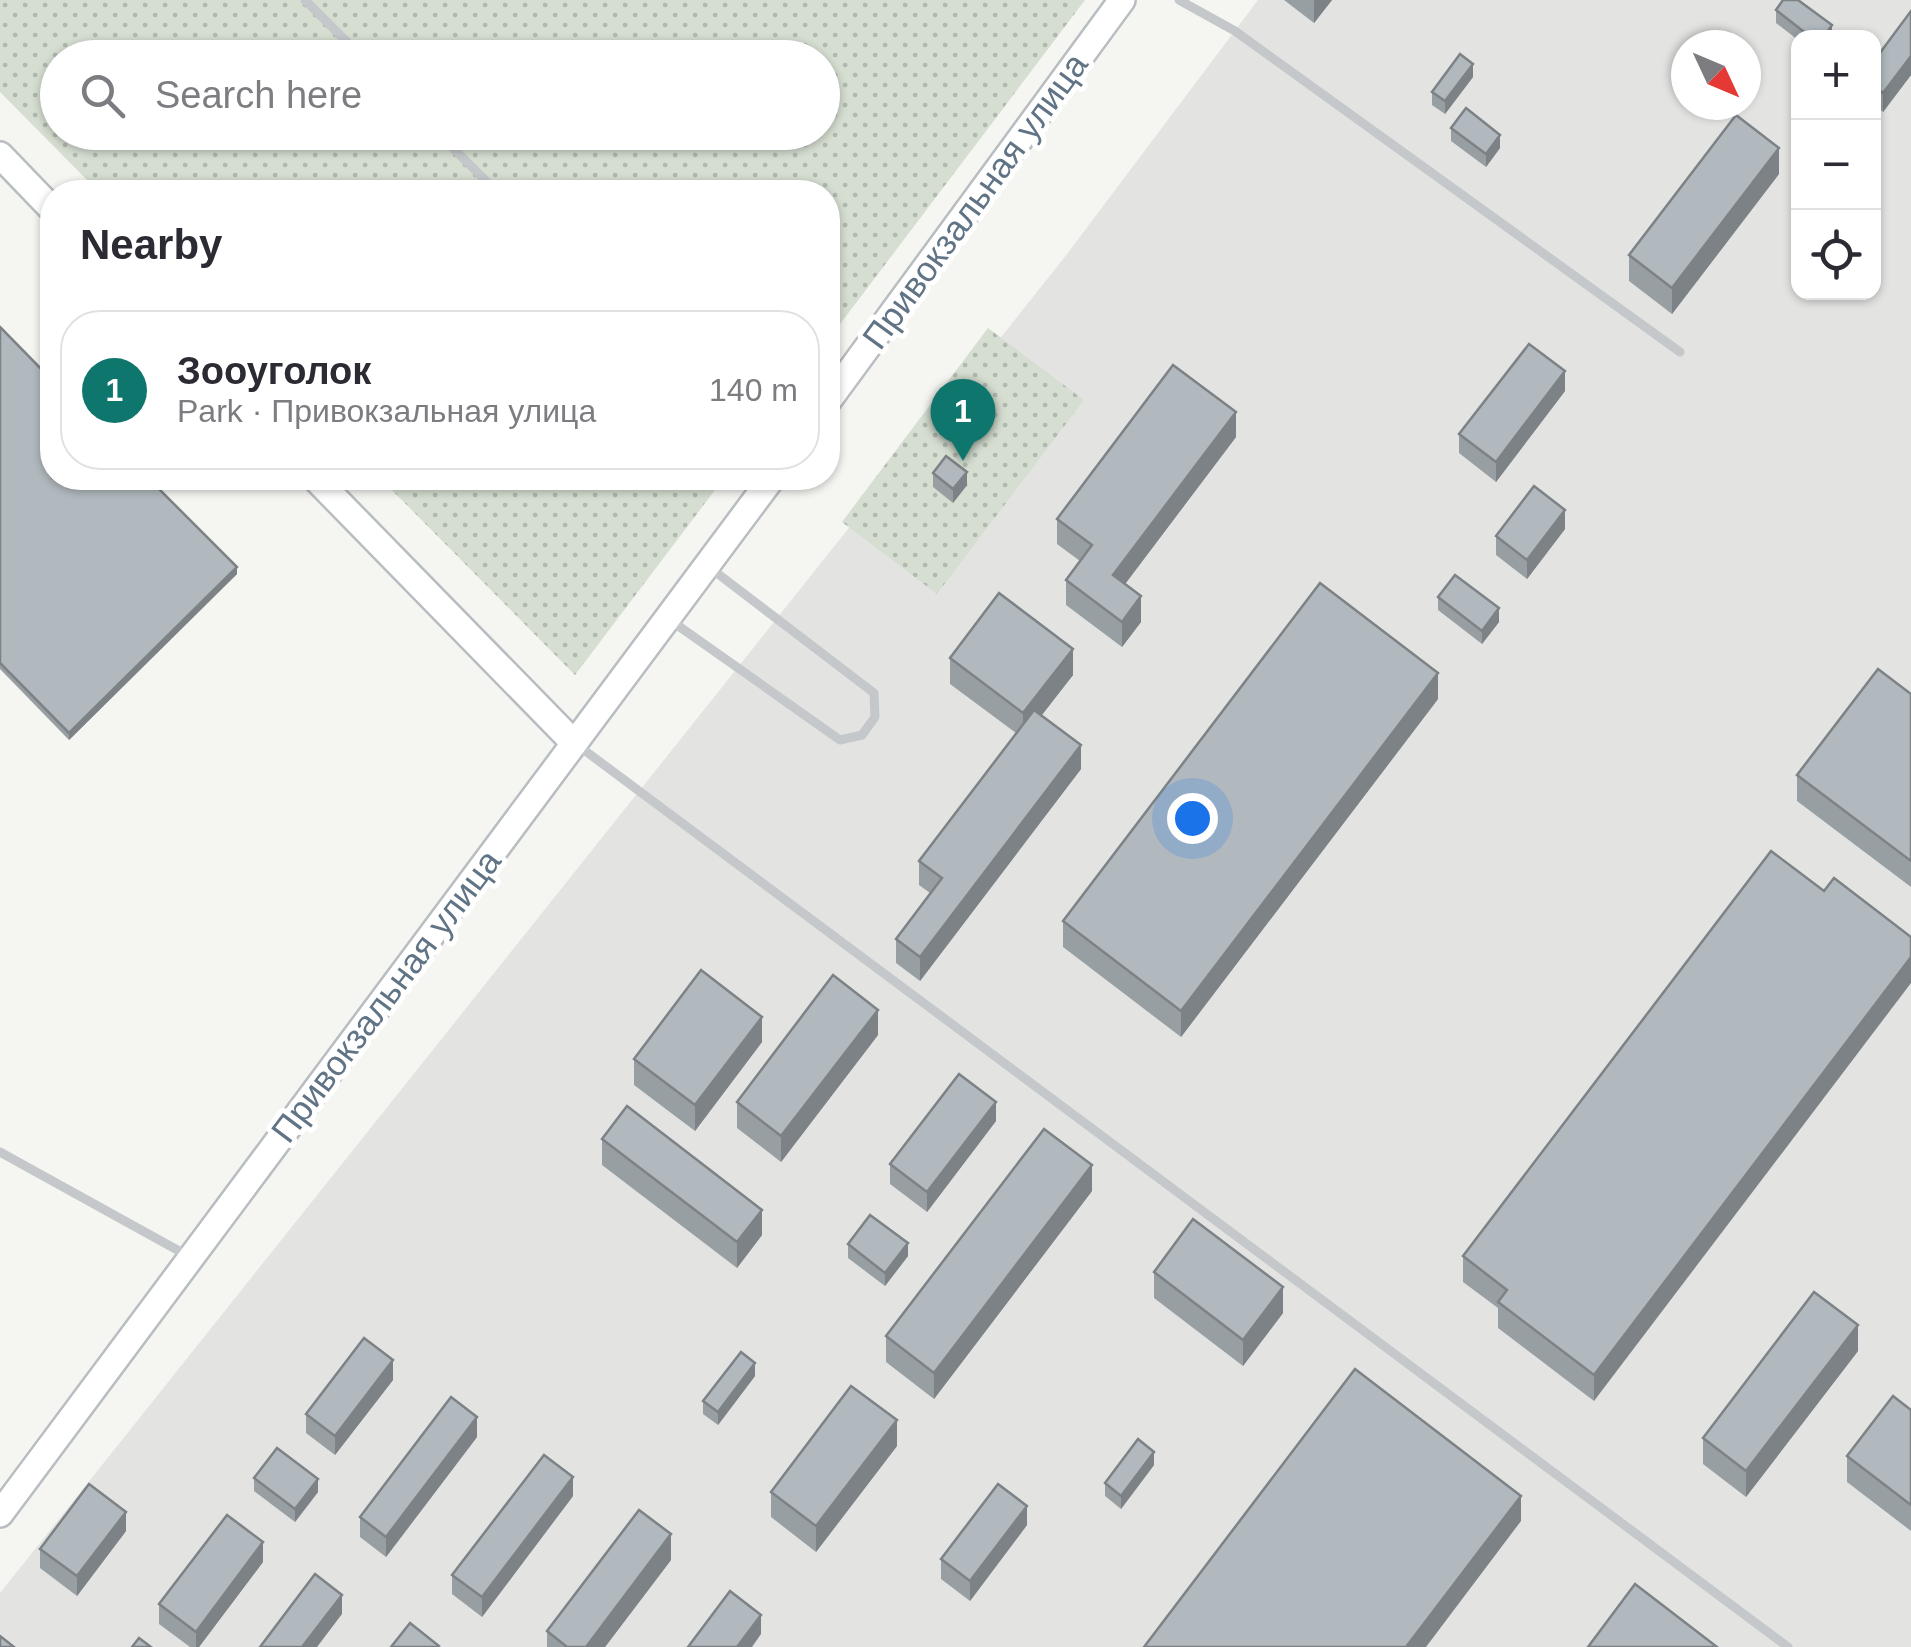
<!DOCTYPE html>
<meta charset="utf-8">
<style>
body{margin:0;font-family:Arial,sans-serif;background:#f7f7f7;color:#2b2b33}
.controls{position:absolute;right:30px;top:30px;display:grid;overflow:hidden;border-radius:20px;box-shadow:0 2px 8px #0004}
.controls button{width:90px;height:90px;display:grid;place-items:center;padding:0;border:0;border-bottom:2px solid #e1e1e2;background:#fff;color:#2b2b33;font:50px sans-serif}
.compass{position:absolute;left:1671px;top:30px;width:90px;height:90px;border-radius:50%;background:#fff;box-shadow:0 2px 8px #0004;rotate:134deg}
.you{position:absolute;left:1192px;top:818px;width:35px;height:35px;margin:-25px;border:8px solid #fff;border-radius:50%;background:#1a73e8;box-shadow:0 0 0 15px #1a73e833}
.badge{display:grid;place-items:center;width:65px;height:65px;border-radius:50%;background:#0f766e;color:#fff;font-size:32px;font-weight:700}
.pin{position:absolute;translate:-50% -82px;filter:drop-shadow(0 2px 5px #0008)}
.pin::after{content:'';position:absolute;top:52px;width:35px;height:30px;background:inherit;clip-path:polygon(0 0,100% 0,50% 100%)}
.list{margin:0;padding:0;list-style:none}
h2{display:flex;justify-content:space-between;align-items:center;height:130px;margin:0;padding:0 40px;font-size:42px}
h2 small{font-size:32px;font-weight:400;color:#7c7c81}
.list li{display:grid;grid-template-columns:65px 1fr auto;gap:30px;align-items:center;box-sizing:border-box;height:160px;margin:0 20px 20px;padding:0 20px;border:2px solid #e1e1e2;border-radius:40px}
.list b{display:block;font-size:38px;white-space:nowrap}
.list p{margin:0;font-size:32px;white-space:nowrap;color:#7c7c81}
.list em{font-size:32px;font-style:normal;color:#7c7c81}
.icon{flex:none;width:55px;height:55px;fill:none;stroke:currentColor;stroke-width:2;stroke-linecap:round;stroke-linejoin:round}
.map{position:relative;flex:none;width:1911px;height:1647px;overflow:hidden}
.search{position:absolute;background:#fff;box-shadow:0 2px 8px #0004;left:40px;top:40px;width:800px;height:110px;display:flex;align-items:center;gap:25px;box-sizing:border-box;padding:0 35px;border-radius:55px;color:#7c7c81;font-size:38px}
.panel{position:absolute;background:#fff;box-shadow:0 2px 8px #0004;left:40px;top:180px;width:800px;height:310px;border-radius:40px}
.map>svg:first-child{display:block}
.built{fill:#e3e4e2;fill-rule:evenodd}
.green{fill:url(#green-dots);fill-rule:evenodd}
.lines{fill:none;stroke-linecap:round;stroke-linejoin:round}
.secondary-casing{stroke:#b8bdc2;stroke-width:30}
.lane{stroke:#c4c8cb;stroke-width:9}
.secondary{stroke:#fff;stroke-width:25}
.wall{fill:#989fa3}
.shaded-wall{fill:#7c8285}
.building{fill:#b1b9be;stroke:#7c8285;stroke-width:2.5}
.labels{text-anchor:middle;stroke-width:10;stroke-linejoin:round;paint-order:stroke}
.street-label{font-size:35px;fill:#617485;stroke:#fff}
</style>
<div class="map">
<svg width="1911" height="1647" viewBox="0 0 1911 1647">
<defs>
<pattern id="green-dots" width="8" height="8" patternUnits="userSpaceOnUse" patternTransform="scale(2.5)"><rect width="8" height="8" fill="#d5ded1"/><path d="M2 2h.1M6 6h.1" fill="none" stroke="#b0b9af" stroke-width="1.8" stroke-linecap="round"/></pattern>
</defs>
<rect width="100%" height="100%" fill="#f5f5f1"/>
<path class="built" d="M1258,0H1911V1647H0V1593L1064,258ZM1798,38H1874V292H1798ZM1686,45H1746V105H1686Z"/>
<g class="green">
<path d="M0,0H1085L828,340V192H99L0,92ZM58,58H822V132H58Z"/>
<polygon points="988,328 1084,400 937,594 842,522"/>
<polygon points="380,478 724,478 575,675"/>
</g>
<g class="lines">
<g class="secondary-casing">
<g id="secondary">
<polyline points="0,155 52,209"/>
<polyline points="828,401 1122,0"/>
<polyline points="315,478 574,743"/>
<polyline points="0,1514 772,478"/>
</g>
</g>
<g class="lane">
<polyline points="305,0 363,58"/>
<polyline points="1179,0 1235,31 1680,352"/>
<polyline points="437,132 497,192"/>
<polyline points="670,620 840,740 862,735 875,717 874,693 709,567"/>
<polyline points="576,744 1788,1647"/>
<polyline points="0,1152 190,1257"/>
</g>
<use href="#secondary" class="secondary"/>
</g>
<g class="wall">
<polygon points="1284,0 1332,0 1314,23"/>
<polygon points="1776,10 1832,38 1798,38 1798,40 1776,23"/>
<polygon points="1911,11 1911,75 1883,112 1874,105 1874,61"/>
<polygon points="1473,77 1445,114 1432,105 1432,92"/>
<polygon points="1451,128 1500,148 1486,167 1451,141"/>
<polygon points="1779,174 1672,314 1629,281 1629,255"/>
<polygon points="0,327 237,574 69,740 0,669"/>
<polygon points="1565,391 1496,482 1459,453 1459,434"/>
<polygon points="1236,437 1125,584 1141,622 1122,647 1066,605 1066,580 1080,561 1057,544 1057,519"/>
<polygon points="933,473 967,485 953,503 933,487"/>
<polygon points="1565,529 1527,579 1496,555 1496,536"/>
<polygon points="1438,597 1499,622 1482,644 1438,610"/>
<polygon points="950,658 1073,675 1042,715 1081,769 920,981 896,963 896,939 930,893 919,885 919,861 1016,733 950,684"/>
<polygon points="1911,694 1911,887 1797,801 1797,775"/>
<polygon points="1438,699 1181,1037 1063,947 1063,921"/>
<polygon points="1771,851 1594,1401 1498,1328 1498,1308 1463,1282 1463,1256"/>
<polygon points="878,1035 781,1162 737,1128 737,1102"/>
<polygon points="762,1042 695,1131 634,1085 634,1059"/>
<polygon points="996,1121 927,1212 890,1184 890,1164"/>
<polygon points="602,1139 762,1235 737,1268 602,1165"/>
<polygon points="1092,1191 934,1399 886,1362 886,1336"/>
<polygon points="848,1244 908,1256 885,1286 848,1258"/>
<polygon points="1154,1272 1283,1313 1243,1366 1154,1298"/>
<polygon points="1858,1351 1746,1497 1703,1464 1703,1438"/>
<polygon points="755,1376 718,1425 703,1414 703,1401"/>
<polygon points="393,1380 335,1455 306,1433 306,1414"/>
<polygon points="1911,1410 1911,1531 1847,1482 1847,1456"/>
<polygon points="477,1437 386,1557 360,1537 360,1517"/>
<polygon points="897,1446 816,1552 771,1517 771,1492"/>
<polygon points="1154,1465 1121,1509 1105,1496 1105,1483"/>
<polygon points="254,1478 318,1492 295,1522 254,1491"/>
<polygon points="573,1496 482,1617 452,1594 452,1575"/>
<polygon points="1027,1525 970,1601 941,1579 941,1559"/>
<polygon points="126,1531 77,1596 40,1568 40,1549"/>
<polygon points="671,1560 605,1647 547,1647 547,1631"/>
<polygon points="263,1562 199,1647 190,1647 159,1624 159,1604"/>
</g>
<g class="shaded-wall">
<polygon points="1314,0 1332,0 1314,23"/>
<polygon points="1832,25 1832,38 1823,38"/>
<polygon points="1911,56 1911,75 1883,112 1883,93"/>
<polygon points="1473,64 1473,77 1445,114 1445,101"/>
<polygon points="1500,135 1500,148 1486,167 1486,154"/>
<polygon points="1779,148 1779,174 1672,314 1672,288"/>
<polygon points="1565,371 1565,391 1496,482 1496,462"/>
<polygon points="1236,412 1236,437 1113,600 1113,575"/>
<polygon points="967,472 967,485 953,503 953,489"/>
<polygon points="1565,510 1565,529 1527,579 1527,560"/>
<polygon points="237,567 237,574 69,740 69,733"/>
<polygon points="1141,596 1141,622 1122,647 1122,622"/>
<polygon points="1499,608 1499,622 1482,644 1482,631"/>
<polygon points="1073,649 1073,675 1023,739 1023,713"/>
<polygon points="1438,673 1438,699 1181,1037 1181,1011"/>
<polygon points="1081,745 1081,769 920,981 920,957"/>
<polygon points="1911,957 1911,983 1594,1401 1594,1375"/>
<polygon points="878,1010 878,1035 781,1162 781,1136"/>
<polygon points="762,1017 762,1042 695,1131 695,1105"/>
<polygon points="996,1102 996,1121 927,1212 927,1192"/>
<polygon points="1092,1165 1092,1191 934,1399 934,1373"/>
<polygon points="762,1210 762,1235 737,1268 737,1242"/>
<polygon points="908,1243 908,1256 885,1286 885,1273"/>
<polygon points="1283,1287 1283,1313 1243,1366 1243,1340"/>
<polygon points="1858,1325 1858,1351 1746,1497 1746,1471"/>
<polygon points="393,1360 393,1380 335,1455 335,1436"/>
<polygon points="755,1363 755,1376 718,1425 718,1412"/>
<polygon points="477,1417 477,1437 386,1557 386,1537"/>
<polygon points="897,1420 897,1446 816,1552 816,1526"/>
<polygon points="1154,1452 1154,1465 1121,1509 1121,1496"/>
<polygon points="573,1477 573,1496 482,1617 482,1597"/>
<polygon points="318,1479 318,1492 295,1522 295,1509"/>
<polygon points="1521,1496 1521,1521 1426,1647 1406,1647"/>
<polygon points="1027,1506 1027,1525 970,1601 970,1581"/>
<polygon points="126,1512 126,1531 77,1596 77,1576"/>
<polygon points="671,1534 671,1560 605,1647 586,1647"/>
<polygon points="263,1542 263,1562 199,1647 196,1647 196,1632"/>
<polygon points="342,1595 342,1614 317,1647 302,1647"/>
<polygon points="761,1615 761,1634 752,1647 737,1647"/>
</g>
<g class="building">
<polygon points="1783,0 1798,0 1832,25 1823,38 1812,38 1776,10"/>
<polygon points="1911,11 1911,56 1883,93 1874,86 1874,61"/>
<polygon points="1460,54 1473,64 1445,101 1432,92"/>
<polygon points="1466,108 1500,135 1486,154 1451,128"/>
<polygon points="1736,115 1779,148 1672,288 1629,255"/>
<polygon points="0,327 52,380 52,478 148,478 237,567 69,733 0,663"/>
<polygon points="1529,344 1565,371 1496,462 1459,434"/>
<polygon points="1173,365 1236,412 1113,575 1141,596 1122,622 1066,580 1092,545 1057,519"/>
<polygon points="946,456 967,472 953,489 933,473"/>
<polygon points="1534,486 1565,510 1527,560 1496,536"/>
<polygon points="1455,575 1499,608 1482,631 1438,597"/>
<polygon points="1320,583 1438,673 1181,1011 1063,921"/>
<polygon points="999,593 1073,649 1023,713 950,658"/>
<polygon points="1878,669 1911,694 1911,861 1797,775"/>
<polygon points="1034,710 1081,745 920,957 896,939 942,878 919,861"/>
<polygon points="1771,851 1824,891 1834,878 1911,937 1911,957 1594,1375 1498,1302 1507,1290 1463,1256"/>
<polygon points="701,970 762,1017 695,1105 634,1059"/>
<polygon points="833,975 878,1010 781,1136 737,1102"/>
<polygon points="959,1074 996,1102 927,1192 890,1164"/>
<polygon points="627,1106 762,1210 737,1242 602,1139"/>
<polygon points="1044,1129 1092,1165 934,1373 886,1336"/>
<polygon points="870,1215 908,1243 885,1273 848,1244"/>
<polygon points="1193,1219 1283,1287 1243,1340 1154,1272"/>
<polygon points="1814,1292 1858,1325 1746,1471 1703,1438"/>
<polygon points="364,1338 393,1360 335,1436 306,1414"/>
<polygon points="741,1352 755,1363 718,1412 703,1401"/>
<polygon points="1355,1369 1521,1496 1406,1647 1144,1647"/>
<polygon points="851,1386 897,1420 816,1526 771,1492"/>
<polygon points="1893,1396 1911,1410 1911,1505 1847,1456"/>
<polygon points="451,1397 477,1417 386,1537 360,1517"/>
<polygon points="1138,1439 1154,1452 1121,1496 1105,1483"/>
<polygon points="277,1448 318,1479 295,1509 254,1478"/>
<polygon points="544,1455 573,1477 482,1597 452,1575"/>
<polygon points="89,1484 126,1512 77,1576 40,1549"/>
<polygon points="998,1484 1027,1506 970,1581 941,1559"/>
<polygon points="639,1510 671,1534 586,1647 567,1647 547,1631"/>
<polygon points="227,1515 263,1542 196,1632 159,1604"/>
<polygon points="315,1574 342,1595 302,1647 260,1647"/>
<polygon points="1635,1584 1717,1647 1588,1647"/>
<polygon points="730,1591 761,1615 737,1647 688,1647"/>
<polygon points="410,1623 439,1646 438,1647 391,1647"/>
<polygon points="0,1636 14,1647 0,1647"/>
<polygon points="139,1638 151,1647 132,1647"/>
</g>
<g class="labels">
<g class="street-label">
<text transform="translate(975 201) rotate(-54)" y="12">Привокзальная улица</text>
<text transform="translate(386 996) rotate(-53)" y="12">Привокзальная улица</text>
</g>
</g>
</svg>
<div class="controls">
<button>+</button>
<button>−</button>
<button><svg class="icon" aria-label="locate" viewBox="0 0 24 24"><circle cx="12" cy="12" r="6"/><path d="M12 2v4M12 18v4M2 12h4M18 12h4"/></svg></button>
</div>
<svg class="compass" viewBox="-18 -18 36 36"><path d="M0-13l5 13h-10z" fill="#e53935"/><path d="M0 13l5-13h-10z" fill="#7c7c81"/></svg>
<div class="you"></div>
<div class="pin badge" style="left:963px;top:461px">1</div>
<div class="search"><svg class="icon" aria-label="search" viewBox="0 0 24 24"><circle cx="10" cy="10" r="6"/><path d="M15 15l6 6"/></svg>Search here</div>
<section class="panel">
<h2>Nearby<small></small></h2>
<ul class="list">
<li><span class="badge">1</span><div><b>Зооуголок</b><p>Park · Привокзальная улица</p></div><em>140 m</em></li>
</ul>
</section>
</div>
